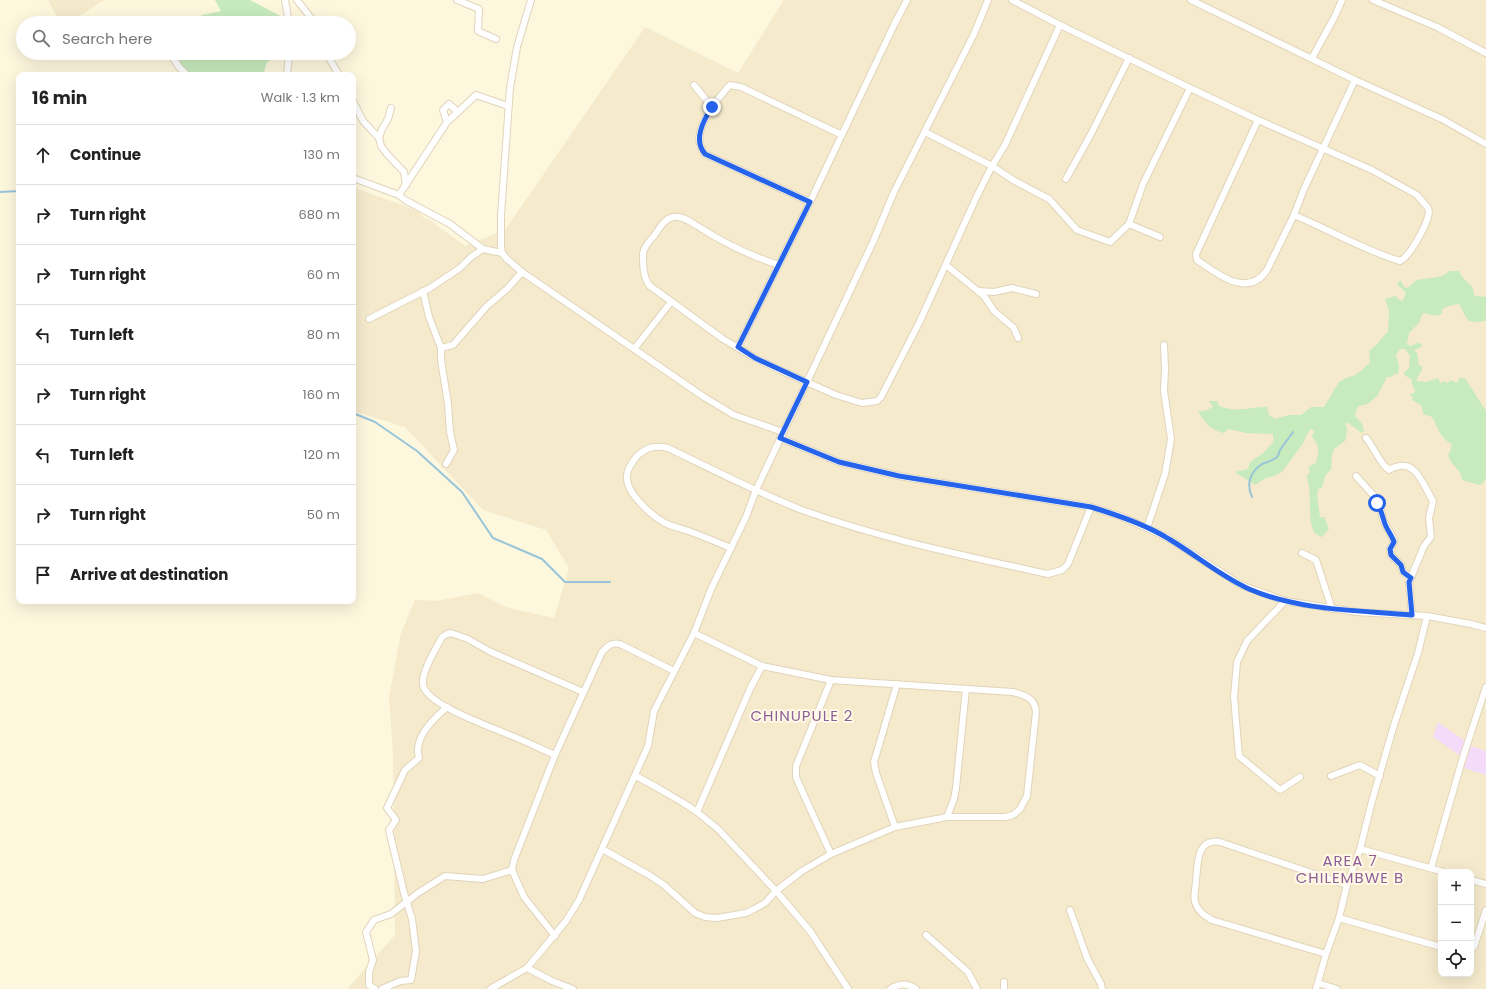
<!DOCTYPE html>
<meta charset="utf-8">
<style>
body{margin:0;font-family:Poppins,sans-serif;background:#f2f2f2;color:#222}
.controls{position:absolute;right:12px;bottom:12px;display:grid;overflow:hidden;border-radius:8px;box-shadow:0 4px 16px #0002}
.controls button{width:36px;height:36px;display:grid;place-items:center;padding:0;border:0;border-bottom:1px solid #e0e0e0;background:#fff;color:#222;font:20px sans-serif}
.stop{position:absolute;width:12px;height:12px;margin:-9px;border:3px solid #2563eb;border-radius:50%;background:#fff}
.stop.end{background:#2563eb;border-color:#fff;box-shadow:0 1px 4px #0008}
.list{margin:0;padding:0;list-style:none}
h2{display:flex;justify-content:space-between;align-items:center;height:52px;margin:0;padding:0 16px;font-size:17px}
h2 small{font-size:13px;font-weight:400;color:#767676}
.list li{display:grid;grid-template-columns:26px 1fr auto;gap:12px;align-items:center;box-sizing:border-box;height:60px;padding:0 16px;border-top:1px solid #e0e0e0}
.list b{display:block;font-size:15px;white-space:nowrap}
.list em{font-size:13px;font-style:normal;color:#767676}
.icon{flex:none;width:22px;height:22px;fill:none;stroke:currentColor;stroke-width:2;stroke-linecap:round;stroke-linejoin:round}
.map{position:relative;flex:none;width:1486px;height:989px;overflow:hidden}
.search{position:absolute;background:#fff;box-shadow:0 4px 16px #0002;left:16px;top:16px;width:340px;height:44px;display:flex;align-items:center;gap:10px;box-sizing:border-box;padding:0 14px;border-radius:22px;color:#767676;font-size:15px}
.panel{position:absolute;background:#fff;box-shadow:0 4px 16px #0002;left:16px;top:72px;width:340px;height:532px;border-radius:8px}
.map>svg:first-child{display:block}
.residential{fill:#f5eacc;fill-rule:evenodd}
.education{fill:#f3dbf9}
.green{fill:#c7ebbd}
.lines{fill:none;stroke-linecap:round;stroke-linejoin:round}
.stream{stroke:#98c4d9;stroke-width:2}
.minor-casing{stroke:#e1d4ba;stroke-width:8}
.minor{stroke:#fff;stroke-width:6}
.route{stroke:#2563eb;stroke-width:5}
.labels{text-anchor:middle;stroke-width:4;stroke-linejoin:round;paint-order:stroke}
.quarter-label{font-size:15px;letter-spacing:1px;fill:#8f6098;stroke:#fff9e5}
</style>
<div class="map">
<svg width="1486" height="989" viewBox="0 0 1486 989">
<rect width="100%" height="100%" fill="#fdf7de"/>
<g class="residential">
<polygon points="48,0 104,0 69,23 60,23"/>
<path d="M784,0H1486V989H347L395,935L393,754L389,697L401,633L415,600L437,601L478,593L505,607L554,618L569,568L546,530L483,510L405,427L353,411V187L418,211L423,217L431,221L465,246L505,230L645,27L738,73ZM1441,872H1471V974H1441Z"/>
</g>
<g class="education">
<polygon points="1438,722 1466,742 1461,756 1433,737"/>
<polygon points="1471,746 1486,751 1486,775 1464,768"/>
</g>
<g class="green">
<polygon points="215,0 250,0 288,20 288,23 192,23 202,15 221,11"/>
<polygon points="175,53 287,53 267,62 263,75 183,75"/>
<path d="M1450,271H1458C1460,273 1462,277 1464,279C1470,285 1474,286 1474,296L1486,297V321C1483,321 1480,322 1476,322C1465,323 1464,311 1459,304L1452,305L1442,309V313C1436,318 1430,314 1423,313L1419,323L1409,333L1407,344L1411,346L1417,343L1422,344L1421,347L1414,350L1417,353L1419,365L1423,367L1416,381L1426,382L1438,378L1441,384L1443,381L1448,383L1450,380L1457,383L1459,378H1465L1486,411V478L1482,484L1479,485L1462,480C1462,471 1450,464 1448,455L1450,452L1452,444C1441,440 1437,426 1432,417L1423,414L1422,406L1412,400L1413,397L1409,395L1415,392C1415,387 1410,384 1412,380L1403,374L1410,367L1409,364L1410,356L1405,349H1400L1396,355C1398,362 1401,369 1397,375L1395,374L1391,377H1387L1377,396L1368,404L1359,406C1351,418 1357,416 1362,424C1363,426 1363,428 1364,430L1362,433L1348,423H1345L1347,429L1346,438L1345,441L1334,449L1332,455L1331,469L1325,476L1322,488L1318,489L1317,495L1320,517H1324L1329,529L1322,537C1319,536 1316,535 1314,532C1308,521 1311,500 1309,487C1309,483 1307,479 1307,475L1310,472L1308,467L1316,463C1319,453 1320,445 1312,437L1314,431L1311,429L1307,434L1304,442L1282,472L1274,476L1266,478L1255,485L1235,472L1248,469L1250,462L1263,453L1273,442V434L1246,433L1229,429L1223,433C1207,428 1207,424 1198,412L1207,410L1213,407L1209,401H1217L1219,406C1235,413 1251,407 1267,407L1269,415L1275,419L1290,415H1301L1311,407H1324L1339,382L1346,378L1355,375L1363,369L1370,362L1369,351C1377,346 1381,338 1388,332L1389,311L1385,299L1395,296L1401,301L1403,300L1406,293L1397,284L1400,280L1405,288L1409,287L1416,280L1431,278L1442,276Z"/>
</g>
<g class="lines">
<g class="stream">
<polyline points="0,192 19,191"/>
<polyline points="353,413 375,422 417,451 462,492 493,538 542,559 565,582 610,582"/>
<path d="M1252,497C1246,484 1250,472 1262,464C1266,462 1272,461 1276,458C1279,456 1279,453 1280,450C1284,444 1289,438 1293,432"/>
</g>
<g class="minor-casing">
<g id="minor">
<polyline points="285,0 289,23"/>
<polyline points="297,0 311,18 313,23"/>
<polyline points="457,0 479,9 478,31 496,39"/>
<polyline points="531,0 517,47 510,88 501,215 501,247 502,253 507,259 522,272 704,397 734,415 783,432"/>
<path d="M1012,0L1060,25L1190,88L1258,120L1372,170L1417,195L1428,208C1429,211 1429,214 1428,217C1424,229 1411,255 1400,261C1363,250 1330,230 1294,215"/>
<polyline points="1191,0 1355,80 1442,119 1486,144"/>
<polyline points="1373,0 1437,27 1486,53"/>
<polyline points="326,53 339,75"/>
<polyline points="173,58 179,67 187,75"/>
<polyline points="1312,58 1334,18 1342,0"/>
<polyline points="287,75 289,53"/>
<polyline points="694,85 712,107"/>
<polyline points="353,101 363,121 379,138"/>
<polyline points="391,108 388,119 382,129 379,138 381,146 387,154 404,172 406,185"/>
<polyline points="458,112 476,95 508,106"/>
<path d="M1258,120L1196,254L1197,260C1218,274 1248,299 1267,270L1294,215L1304,189L1355,80"/>
<polyline points="925,132 992,166 1013,180 1049,199 1077,230 1110,242 1129,224 1143,184 1190,88"/>
<polyline points="353,178 399,195 405,200 450,224 483,249 502,253"/>
<polyline points="1066,179 1091,134 1129,58"/>
<polyline points="399,195 447,122 443,110 449,104 458,112 447,122"/>
<path d="M810,202L705,154C688,134 714,104 727,88L730,85L741,87L842,135"/>
<polyline points="1129,224 1160,237"/>
<path d="M779,265C751,256 724,243 699,227C692,223 682,215 673,217C664,219 659,229 654,236C649,241 644,247 643,254C643,264 643,278 650,286L723,339L755,358L780,370L836,395L862,403L877,401L881,397L919,323L977,196L992,166L1005,145L1060,25"/>
<polyline points="946,265 984,296 994,311 1014,328 1018,338"/>
<polyline points="423,291 429,317 441,348 441,360 448,404 450,432 454,450 446,464"/>
<polyline points="978,291 994,292 1012,288 1036,294"/>
<polyline points="369,319 430,288 460,268 471,257 483,249"/>
<polyline points="738,347 810,202 894,25 907,0"/>
<polyline points="441,348 453,345 487,306 507,289 522,272"/>
<polyline points="634,349 671,302"/>
<polyline points="780,438 839,462 899,476 1091,507 1120,516 1147,528 1168,538 1241,585 1285,601 1356,612 1427,616 1471,624 1486,628"/>
<path d="M1366,438C1374,447 1380,464 1389,470C1415,455 1422,483 1433,501L1429,518L1431,537L1424,546L1409,582L1412,615"/>
<polyline points="1356,476 1375,497 1381,510 1383,520 1393,538 1394,542 1390,549 1391,555 1401,565 1403,572 1411,578"/>
<polyline points="1147,528 1165,474 1171,439 1164,391 1165,369 1164,345"/>
<path d="M731,548C719,543 707,538 694,533C685,529 675,528 665,523C652,516 627,494 627,478C626,470 632,462 637,456C647,447 655,445 668,448C712,469 756,492 802,510C882,539 966,556 1048,574L1062,570L1068,564L1091,507"/>
<polyline points="1302,553 1316,560 1332,609"/>
<polyline points="1285,601 1247,641 1237,662 1234,697 1239,756 1280,790 1300,777"/>
<polyline points="831,680 796,766 796,777 803,793 831,854"/>
<path d="M555,755C539,748 523,740 507,734C489,726 427,705 423,685C421,672 436,649 442,637L447,634L451,633L468,639L489,651L583,692"/>
<polyline points="636,776 656,787 682,802 697,812 718,829 776,891 810,931 848,989"/>
<polyline points="1331,776 1360,765 1380,776"/>
<polyline points="697,812 750,689 762,666"/>
<polyline points="947,817 954,799 956,788 966,689"/>
<polyline points="895,827 876,773 874,762 897,684"/>
<path d="M602,849L649,875L664,885L695,913L705,917L717,918L746,913L756,908L765,903L776,891L802,871L831,854L895,827L947,817H1006L1013,815L1020,809L1027,796L1036,712C1035,698 1025,695 1013,692L831,680L762,666L694,633"/>
<polyline points="1360,849 1444,872"/>
<polyline points="1431,868 1463,757 1486,687"/>
<polyline points="1471,880 1486,884"/>
<polyline points="1070,910 1087,958 1101,984 1102,989"/>
<polyline points="1339,918 1441,947"/>
<polyline points="926,935 968,972 977,989"/>
<path d="M555,936L524,897L512,870L514,860L555,755L602,652C607,646 612,642 620,644L674,671"/>
<polyline points="1471,949 1474,947 1486,910"/>
<path d="M1326,954L1212,920C1204,915 1198,912 1195,902C1193,896 1196,887 1196,880C1198,864 1196,838 1220,842L1347,885"/>
<polyline points="527,968 552,981 573,989"/>
<polyline points="1004,982 1004,989"/>
<polyline points="1318,983 1337,989"/>
<polyline points="375,989 369,985 369,972 373,960 366,932 374,920 391,914 418,893 445,876 483,879 512,870"/>
<path d="M382,989L400,981L411,980L416,951L412,919L404,893L389,830L396,820L387,808L405,770L419,758C419,756 417,752 418,749C419,732 435,718 447,707"/>
<polyline points="490,989 527,968 566,921 579,900 648,746 654,711 694,633 712,587 746,517 756,490 873,242 894,192 974,34 988,0"/>
<path d="M890,989C900,983 907,983 916,989"/>
<polyline points="1316,989 1326,954 1339,918 1347,885 1360,849 1372,801 1394,725 1418,653 1427,616"/>
</g>
</g>
<use href="#minor" class="minor"/>
</g>
<g class="lines">
<path class="route" d="M712,107C703,121 693,140 705,154L810,202L738,347L755,358L807,382L780,438L839,462L899,476L1091,507C1118,515 1145,524 1169,539C1196,555 1220,576 1249,589C1300,611 1357,610 1412,615L1409,582L1411,578L1403,572L1401,565L1391,555L1390,549L1394,542C1392,535 1386,529 1384,521C1382,515 1381,509 1377,503"/>
</g>
<g class="labels">
<g class="quarter-label">
<text x="802" y="721">CHINUPULE 2</text>
<text x="1350" y="866">AREA 7<tspan x="1350" dy="17">CHILEMBWE B</tspan></text>
</g>
</g>
</svg>
<div class="controls">
<button>+</button>
<button>−</button>
<button><svg class="icon" aria-label="locate" viewBox="0 0 24 24"><circle cx="12" cy="12" r="6"/><path d="M12 2v4M12 18v4M2 12h4M18 12h4"/></svg></button>
</div>
<div class="stop" style="left:1377px;top:503px"></div>
<div class="stop end" style="left:712px;top:107px"></div>
<div class="search"><svg class="icon" aria-label="search" viewBox="0 0 24 24"><circle cx="10" cy="10" r="6"/><path d="M15 15l6 6"/></svg>Search here</div>
<section class="panel">
<h2>16 min<small>Walk · 1.3 km</small></h2>
<ul class="list">
<li><svg class="icon" aria-label="ahead" viewBox="0 0 24 24"><path d="M12 20V5M6 11l6-6 6 6"/></svg><div><b>Continue</b></div><em>130 m</em></li>
<li><svg class="icon" aria-label="right" viewBox="0 0 24 24"><path d="M7 20v-9h11M14 6l5 5-5 5"/></svg><div><b>Turn right</b></div><em>680 m</em></li>
<li><svg class="icon" aria-label="right" viewBox="0 0 24 24"><path d="M7 20v-9h11M14 6l5 5-5 5"/></svg><div><b>Turn right</b></div><em>60 m</em></li>
<li><svg class="icon" aria-label="left" viewBox="0 0 24 24"><path d="M17 20v-9H6M10 6l-5 5 5 5"/></svg><div><b>Turn left</b></div><em>80 m</em></li>
<li><svg class="icon" aria-label="right" viewBox="0 0 24 24"><path d="M7 20v-9h11M14 6l5 5-5 5"/></svg><div><b>Turn right</b></div><em>160 m</em></li>
<li><svg class="icon" aria-label="left" viewBox="0 0 24 24"><path d="M17 20v-9H6M10 6l-5 5 5 5"/></svg><div><b>Turn left</b></div><em>120 m</em></li>
<li><svg class="icon" aria-label="right" viewBox="0 0 24 24"><path d="M7 20v-9h11M14 6l5 5-5 5"/></svg><div><b>Turn right</b></div><em>50 m</em></li>
<li><svg class="icon" aria-label="arrive" viewBox="0 0 24 24"><path d="M6 21V4h12l-3 4 3 4H6"/></svg><div><b>Arrive at destination</b></div></li>
</ul>
</section>
</div>
